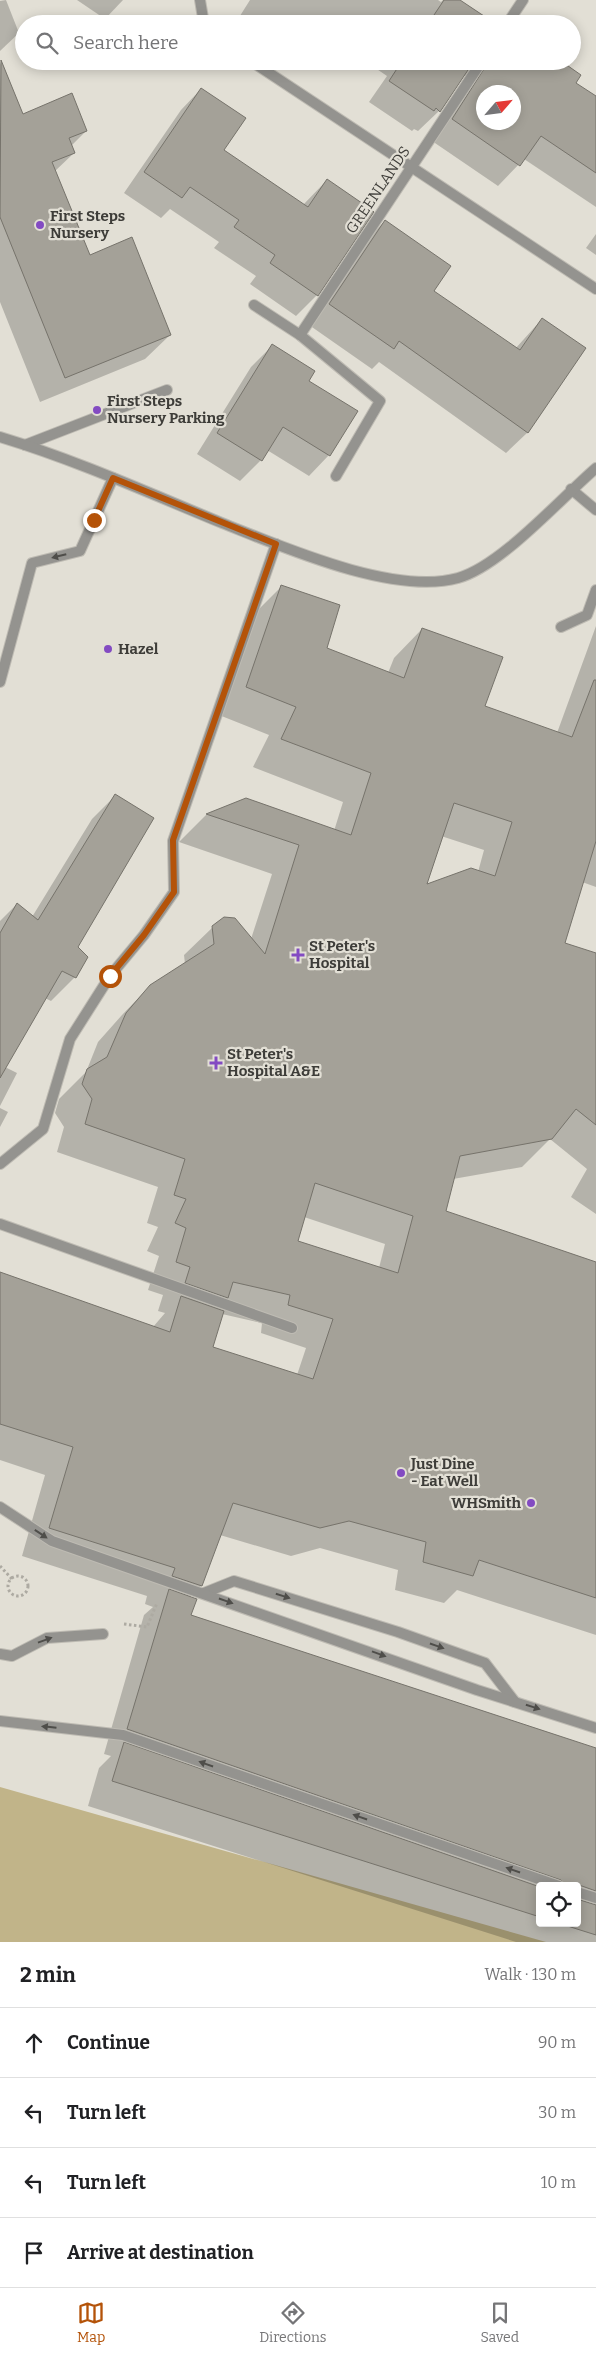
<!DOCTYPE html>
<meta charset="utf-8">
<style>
body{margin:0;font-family:Bitter,serif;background:#f2f2f2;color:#202124}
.controls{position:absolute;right:15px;bottom:15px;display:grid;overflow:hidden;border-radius:5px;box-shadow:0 2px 12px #0003}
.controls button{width:45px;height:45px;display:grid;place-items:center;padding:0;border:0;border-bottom:1px solid #e0e0e0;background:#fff;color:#202124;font:25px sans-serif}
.compass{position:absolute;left:476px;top:85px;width:45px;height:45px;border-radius:50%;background:#fff;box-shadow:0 2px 12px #0003;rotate:62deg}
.stop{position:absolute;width:15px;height:15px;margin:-11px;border:4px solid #b45309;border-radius:50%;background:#fff}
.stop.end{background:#b45309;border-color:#fff;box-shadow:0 1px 5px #0008}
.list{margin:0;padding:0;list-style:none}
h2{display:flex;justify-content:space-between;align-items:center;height:65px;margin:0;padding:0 20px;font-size:21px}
h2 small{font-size:16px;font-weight:400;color:#757577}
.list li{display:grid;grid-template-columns:32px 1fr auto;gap:15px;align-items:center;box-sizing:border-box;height:70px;padding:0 20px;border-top:1px solid #e0e0e0}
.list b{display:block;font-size:19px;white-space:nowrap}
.list em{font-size:16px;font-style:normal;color:#757577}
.icon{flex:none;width:28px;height:28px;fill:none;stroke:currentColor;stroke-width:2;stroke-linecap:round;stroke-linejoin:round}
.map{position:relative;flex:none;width:596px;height:1942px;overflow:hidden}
.search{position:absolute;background:#fff;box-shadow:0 2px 12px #0003;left:15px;right:15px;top:15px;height:55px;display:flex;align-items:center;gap:12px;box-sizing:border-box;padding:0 18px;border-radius:28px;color:#757577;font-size:19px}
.sheet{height:345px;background:#fff}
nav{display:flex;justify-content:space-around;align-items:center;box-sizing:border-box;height:70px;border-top:1px solid #e0e0e0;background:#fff;font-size:14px;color:#757577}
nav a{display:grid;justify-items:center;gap:2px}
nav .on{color:#b45309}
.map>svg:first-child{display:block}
.green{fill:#c1b489}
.shadow{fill:#0003;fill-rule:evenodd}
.building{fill:#a4a198;stroke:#76736b;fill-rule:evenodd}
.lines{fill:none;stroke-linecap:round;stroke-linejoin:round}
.lane-casing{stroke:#bebbb3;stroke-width:12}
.street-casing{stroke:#bebbb3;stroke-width:12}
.path{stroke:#adaaa2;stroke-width:3;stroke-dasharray:2.5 2.5;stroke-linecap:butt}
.lane{stroke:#94938f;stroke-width:10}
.street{stroke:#94938f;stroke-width:10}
.oneway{fill:#4f4e4a}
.route{stroke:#b45309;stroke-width:6}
.poi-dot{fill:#834bc2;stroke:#e2dfd5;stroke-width:2}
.labels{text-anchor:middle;stroke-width:4.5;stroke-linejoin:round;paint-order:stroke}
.street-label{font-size:15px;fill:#3e3d39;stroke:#e2dfd5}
.poi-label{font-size:15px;font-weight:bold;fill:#3e3d39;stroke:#e2dfd5;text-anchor:start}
</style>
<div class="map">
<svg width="596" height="1942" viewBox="0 0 596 1942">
<rect width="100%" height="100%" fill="#e2dfd5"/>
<polygon class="green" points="0,1787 546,1942 0,1942"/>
<g class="shadow">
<polygon points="6,0 19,33 0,51 0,1"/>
<polygon points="77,0 123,0 105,19"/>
<polygon points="250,0 438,0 441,2 443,0 458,0 493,24 310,24 304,20 302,24 245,24 238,19"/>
<path d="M365,61H559L575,83L596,98V207L524,159L498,186L432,141L469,82L466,76L463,75L439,111L418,131L414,129L412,131L369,102L387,76ZM484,92H514V122H484Z"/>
<polygon points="0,62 22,115 86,131 71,146 74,153 54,172 89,257 170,335 145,359 40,402 0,302"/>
<polygon points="201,89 222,150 303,205 327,180 317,295 296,316 250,284 256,276 214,248 219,242 170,209 161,218 124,193 181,110"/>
<polygon points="385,221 432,292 515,349 542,319 584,348 527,433 506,453 379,362 372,369 309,325 364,242"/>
<polygon points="596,234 596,255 586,248"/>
<polygon points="272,346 308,381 329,455 309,476 267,450 261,460 240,481 197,454 251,367"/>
<path d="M281,587L325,649L388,673L394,658L422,629L484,706L557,733L596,626V887L582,882L563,944L596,954V1214L571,1197L587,1169L550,1139L522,1167L453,1179L444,1212L596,1263V1635L457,1590L444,1603L395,1590L398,1570L320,1548L291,1556L220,1535L201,1586L189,1598L190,1615L596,1749V1942H516L88,1806L99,1768L111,1756L104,1754L144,1615L153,1607L145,1604L147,1596L22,1556L45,1475L0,1460V1274L153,1327L165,1313L158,1311L163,1295L148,1290L159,1256L147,1251L158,1227L147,1223L158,1187L57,1152L64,1127L55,1113L59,1099L86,1072L98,1042L122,1015L150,986L185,964L184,955L213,927L251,939L272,874L179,842L206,815L246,800L334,831L343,802L253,767L269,735L219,715L253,615ZM441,836L484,850L478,872L425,886ZM304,1217L385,1244L379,1268L296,1242ZM222,1314L262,1323L261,1333L306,1348L297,1375L212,1348ZM540,1886H577V1923H540Z"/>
<polygon points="116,795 77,947 87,957 75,977 51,1001 45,998 5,1067 17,1073 0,1106 0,921 17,904 32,917 92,819"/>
<polygon points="0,1108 8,1112 0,1127"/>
</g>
<g class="building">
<polygon points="444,0 460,0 493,22 428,24"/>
<polygon points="1,60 23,114 72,93 87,131 69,138 75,153 52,162 90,255 132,237 171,335 65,378 0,217"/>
<polygon points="402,61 474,61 440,112 436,108 434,111 389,81"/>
<path d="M489,61H561L581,75L576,83L596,96V173L541,136L520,166L452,119ZM484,92H514V122H484Z"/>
<polygon points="201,88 246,118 224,150 308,207 327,179 372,210 374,212 318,296 270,263 275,255 234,227 239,220 190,187 182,198 144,172"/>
<polygon points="385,220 451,266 434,291 520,350 542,318 586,348 528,433 399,341 394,349 329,304"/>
<polygon points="272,344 315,371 309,381 358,411 330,456 283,427 262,461 217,433"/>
<path d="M281,585L340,605L327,648L404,678L422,628L503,657L485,706L572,737L594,680H596V841L565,943L596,953V1125L576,1109L552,1139L460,1156L446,1211L596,1262V1598L479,1560L473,1576L423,1562L426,1542L349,1521L320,1528L233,1503L202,1586L172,1576L175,1568L49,1528L73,1447L0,1424V1272L170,1332L181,1296L224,1311L213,1347L313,1379L333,1319L288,1305L290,1295L233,1282L228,1298L185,1283L190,1267L176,1262L186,1228L175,1223L186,1199L174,1195L185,1159L85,1124L92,1099L82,1084L87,1069L107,1057L126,1013L150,985L214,944L212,926L224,917L235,918L265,954L299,845L206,814L246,798L351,835L371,773L281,739L296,707L246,687ZM454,803L512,822L495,876L471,868L427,884ZM315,1183L413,1216L398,1273L298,1241Z"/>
<polygon points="115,794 154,818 78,947 88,957 76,978 62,971 0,1078 0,933 17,903 38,920"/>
<polygon points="169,1589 197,1599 191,1615 596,1748 596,1891 579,1885 566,1886 561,1880 127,1729"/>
<polygon points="124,1742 540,1887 540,1917 112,1781"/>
<polygon points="577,1899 596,1905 596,1935 558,1923 577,1923"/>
</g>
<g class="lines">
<g class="lane-casing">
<g id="lane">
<polyline points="25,445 167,390"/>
<polyline points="571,489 596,510"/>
<polyline points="561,627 587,615 596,590"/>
<polyline points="0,682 32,563 80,551 113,478"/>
<polyline points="0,1224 292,1328"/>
<polyline points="204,1593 234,1581 398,1632 485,1663 515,1702"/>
<polyline points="0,1654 12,1656 47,1638 103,1634"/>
<polyline points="0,1721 123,1735 559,1886"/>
<polyline points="577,1892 596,1898"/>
</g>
</g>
<g class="street-casing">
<g id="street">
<polyline points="200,0 204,24"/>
<polyline points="507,24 523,0"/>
<polyline points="251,61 596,289"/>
<polyline points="254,305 300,335 380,401 336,476"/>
<polyline points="300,335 482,61"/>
<path d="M0,437C76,460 149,493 222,523C283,547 394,596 458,578C501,566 560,499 596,468"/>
<polyline points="0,1164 43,1129 70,1039 110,976 144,935 174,892 173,841 276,544"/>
<polyline points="0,1507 52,1541 477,1690 596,1728"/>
</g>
</g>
<g class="path">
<polyline points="0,1566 12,1579"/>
<circle cx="18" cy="1586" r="10"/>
<polyline points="124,1624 147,1627 157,1603"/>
</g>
<use href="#lane" class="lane"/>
<use href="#street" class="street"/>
</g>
<defs><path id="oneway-solid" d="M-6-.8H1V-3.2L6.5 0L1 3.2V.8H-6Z" transform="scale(1.25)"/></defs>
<g class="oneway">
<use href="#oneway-solid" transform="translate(59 556) rotate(166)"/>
<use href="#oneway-solid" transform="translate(41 1534) rotate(34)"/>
<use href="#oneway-solid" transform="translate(283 1596) rotate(17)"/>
<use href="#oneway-solid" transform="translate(226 1601) rotate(19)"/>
<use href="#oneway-solid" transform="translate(45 1640) rotate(-20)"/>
<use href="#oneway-solid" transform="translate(437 1646) rotate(19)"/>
<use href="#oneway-solid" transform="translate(379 1654) rotate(20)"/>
<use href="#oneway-solid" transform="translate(533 1707) rotate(18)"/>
<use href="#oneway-solid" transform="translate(49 1727) rotate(-174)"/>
<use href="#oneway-solid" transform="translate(206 1764) rotate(-161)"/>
<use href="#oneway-solid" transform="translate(360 1817) rotate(-161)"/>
<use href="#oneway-solid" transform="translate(513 1870) rotate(-161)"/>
</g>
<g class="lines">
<polyline class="route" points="94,520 113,478 276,544 173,840 174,892 144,935 110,976"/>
</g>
<g class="poi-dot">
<circle cx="40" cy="225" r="5"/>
<circle cx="97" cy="410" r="5"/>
<circle cx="108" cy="649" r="5"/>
<path d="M295.5 947.5h5v5h5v5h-5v5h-5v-5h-5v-5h5z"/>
<path d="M213.5 1055.5h5v5h5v5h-5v5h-5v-5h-5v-5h5z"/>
<circle cx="401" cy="1473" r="5"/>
<circle cx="531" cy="1503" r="5"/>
</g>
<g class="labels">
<g class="street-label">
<text transform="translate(378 190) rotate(-56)" y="5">GREENLANDS</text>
</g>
<g class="poi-label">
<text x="50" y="221">First Steps<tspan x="50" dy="17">Nursery</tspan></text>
<text x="107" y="406">First Steps<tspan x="107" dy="17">Nursery Parking</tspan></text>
<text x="118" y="654">Hazel</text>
<text x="309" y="951">St Peter's<tspan x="309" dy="17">Hospital</tspan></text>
<text x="227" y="1059">St Peter's<tspan x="227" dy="17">Hospital A&amp;E</tspan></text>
<text x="411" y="1469">Just Dine<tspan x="411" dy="17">- Eat Well</tspan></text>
<text x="521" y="1508" text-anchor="end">WHSmith</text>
</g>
</g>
</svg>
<div class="controls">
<button><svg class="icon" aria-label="locate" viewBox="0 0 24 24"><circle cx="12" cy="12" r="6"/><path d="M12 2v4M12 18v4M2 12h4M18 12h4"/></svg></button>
</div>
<svg class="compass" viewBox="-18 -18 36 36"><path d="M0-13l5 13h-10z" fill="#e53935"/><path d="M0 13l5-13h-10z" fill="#757577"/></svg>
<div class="stop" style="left:110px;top:976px"></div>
<div class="stop end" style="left:94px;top:520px"></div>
<div class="search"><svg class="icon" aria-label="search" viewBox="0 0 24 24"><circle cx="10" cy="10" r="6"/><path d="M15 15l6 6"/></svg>Search here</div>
</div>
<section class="sheet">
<h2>2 min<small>Walk · 130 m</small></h2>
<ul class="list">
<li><svg class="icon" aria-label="ahead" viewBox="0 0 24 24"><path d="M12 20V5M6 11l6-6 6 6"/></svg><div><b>Continue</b></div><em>90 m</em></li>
<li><svg class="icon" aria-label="left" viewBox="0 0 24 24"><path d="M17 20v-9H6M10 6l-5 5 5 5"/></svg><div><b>Turn left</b></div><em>30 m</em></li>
<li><svg class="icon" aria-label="left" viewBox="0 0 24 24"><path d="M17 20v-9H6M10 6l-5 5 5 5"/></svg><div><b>Turn left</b></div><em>10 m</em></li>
<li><svg class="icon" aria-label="arrive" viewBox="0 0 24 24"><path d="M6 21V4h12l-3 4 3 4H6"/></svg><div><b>Arrive at destination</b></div></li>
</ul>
</section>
<nav>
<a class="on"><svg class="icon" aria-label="map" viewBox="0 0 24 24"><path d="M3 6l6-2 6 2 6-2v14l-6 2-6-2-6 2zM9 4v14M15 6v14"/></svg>Map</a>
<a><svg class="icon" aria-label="directions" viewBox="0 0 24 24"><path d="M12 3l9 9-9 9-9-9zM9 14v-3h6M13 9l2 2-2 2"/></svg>Directions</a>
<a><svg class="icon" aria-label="saved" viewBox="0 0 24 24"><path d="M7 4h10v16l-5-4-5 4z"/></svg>Saved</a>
</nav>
